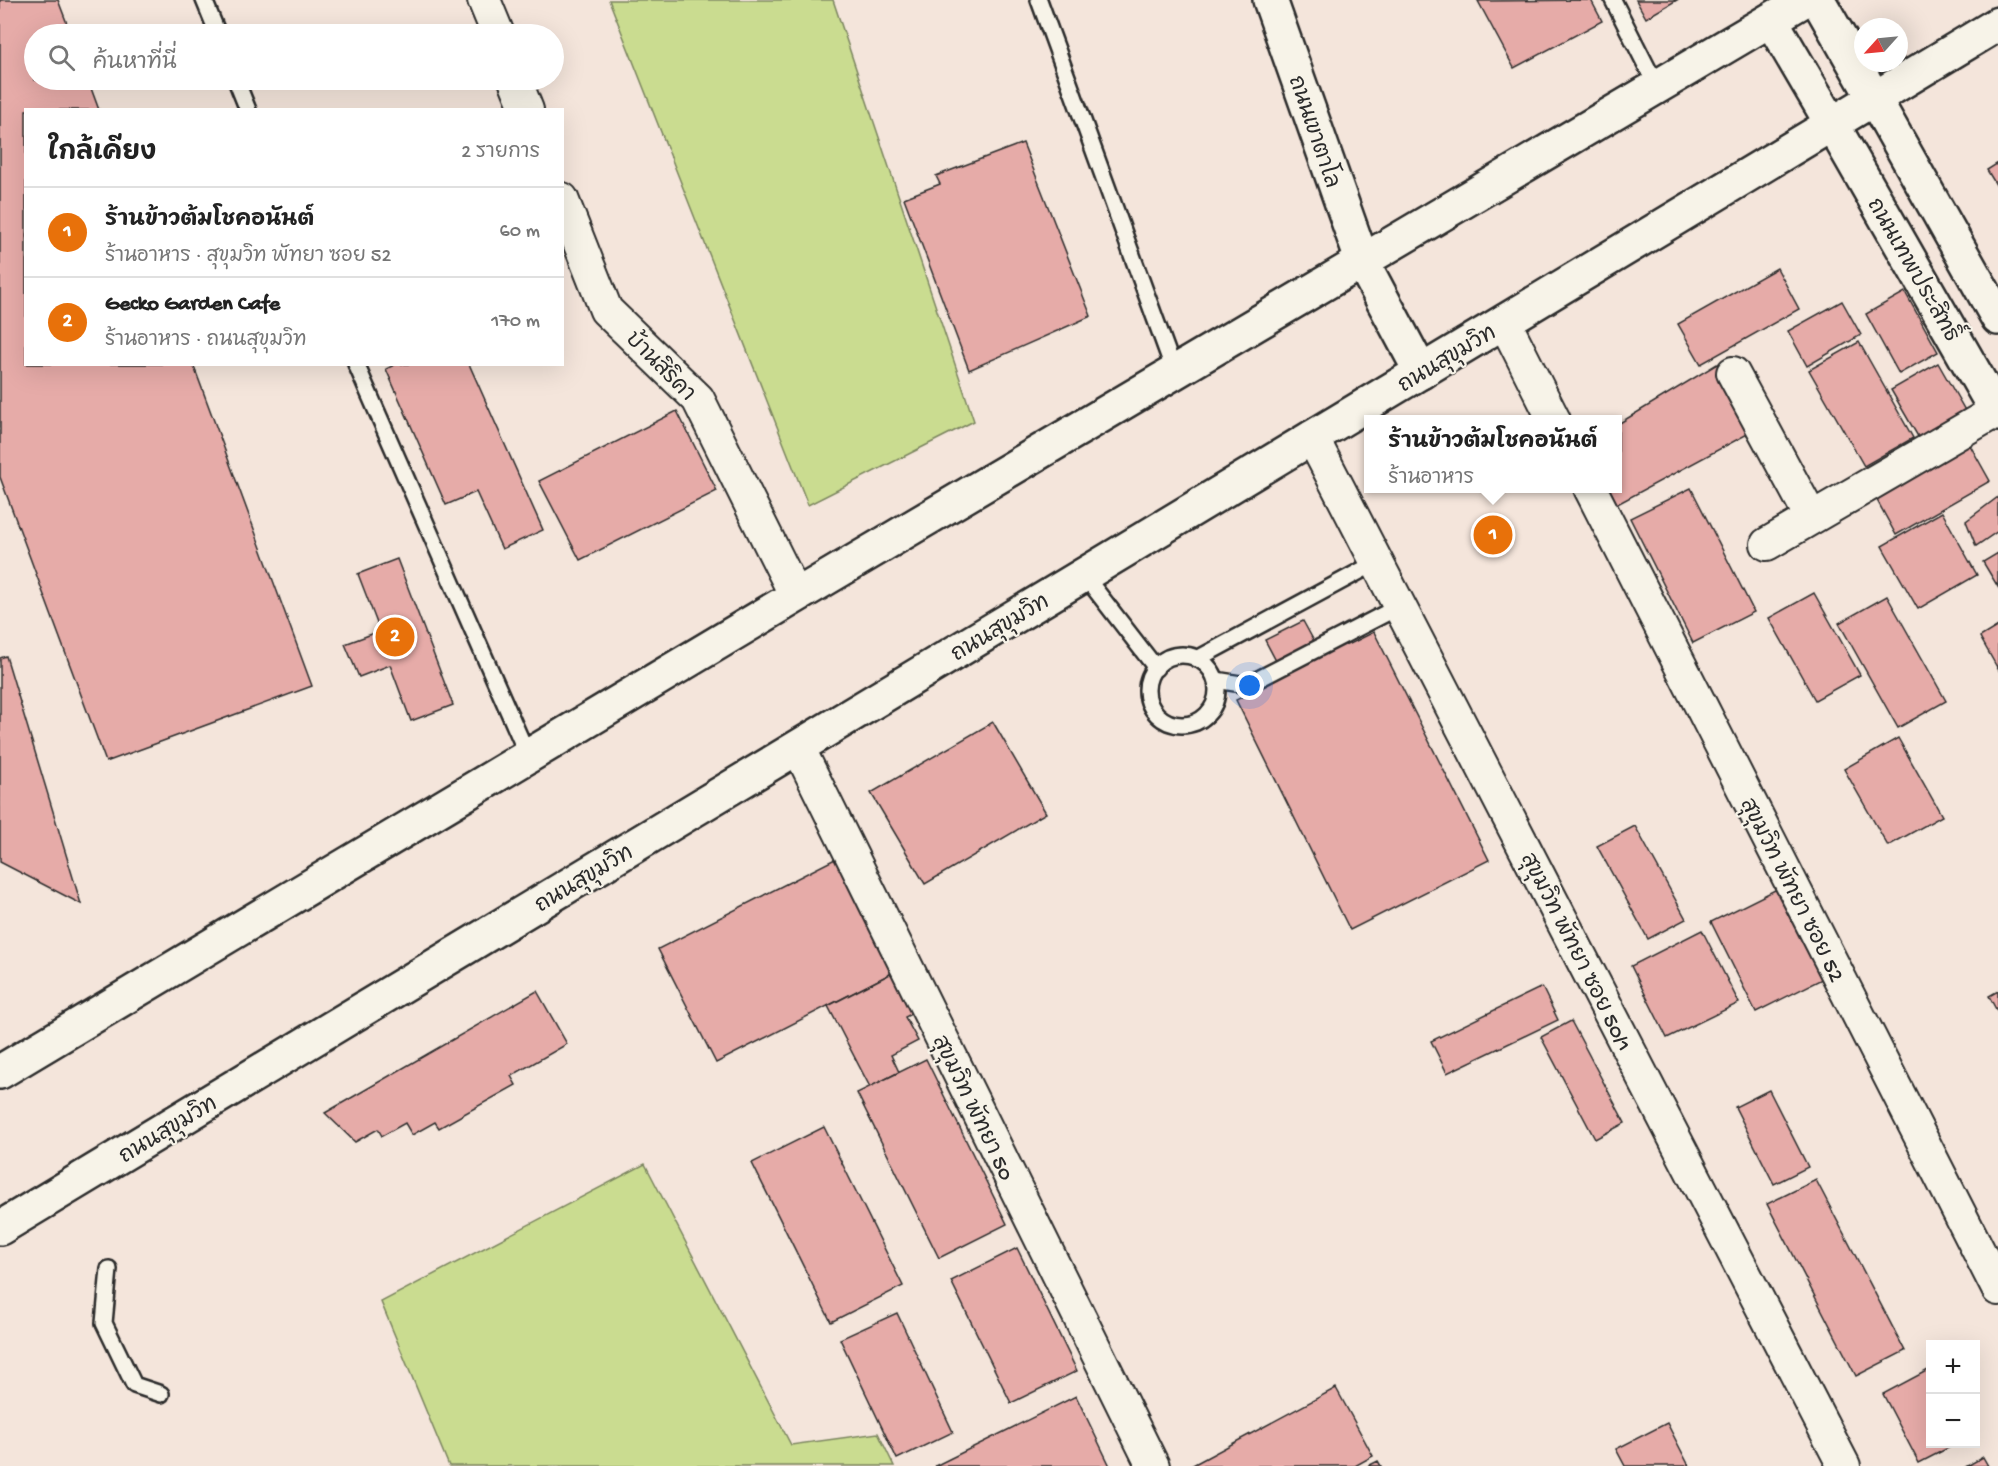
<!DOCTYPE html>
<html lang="th">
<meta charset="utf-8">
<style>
body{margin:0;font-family:"Gochi Hand","Playpen Sans Thai",sans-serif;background:#f6f6f6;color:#222}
.controls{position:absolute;right:18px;bottom:18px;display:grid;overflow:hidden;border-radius:0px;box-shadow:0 6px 24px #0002}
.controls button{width:54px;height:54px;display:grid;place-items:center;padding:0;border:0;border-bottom:2px solid #e0e0e0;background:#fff;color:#222;font:30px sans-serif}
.compass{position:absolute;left:1854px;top:18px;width:54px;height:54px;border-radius:50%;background:#fff;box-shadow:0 6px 24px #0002;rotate:243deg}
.you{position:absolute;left:1250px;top:686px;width:21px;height:21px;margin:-15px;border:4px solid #fff;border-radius:50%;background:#1a73e8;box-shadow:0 0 0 9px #1a73e833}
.badge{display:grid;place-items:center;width:39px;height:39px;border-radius:50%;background:#d93025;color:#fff;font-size:20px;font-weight:700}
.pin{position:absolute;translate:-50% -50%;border:3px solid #fff;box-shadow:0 2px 6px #0006}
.popup{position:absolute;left:1364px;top:415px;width:258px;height:78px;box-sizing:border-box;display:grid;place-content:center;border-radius:0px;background:#fff;filter:drop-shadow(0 2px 4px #0005);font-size:20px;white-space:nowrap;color:#767676}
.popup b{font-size:22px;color:#222}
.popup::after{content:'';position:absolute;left:50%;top:100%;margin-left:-12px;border:12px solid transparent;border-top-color:#fff}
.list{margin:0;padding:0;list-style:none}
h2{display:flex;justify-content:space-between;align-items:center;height:78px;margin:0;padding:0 24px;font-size:26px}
h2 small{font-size:20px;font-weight:400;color:#767676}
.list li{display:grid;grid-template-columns:39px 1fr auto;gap:18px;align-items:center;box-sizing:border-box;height:90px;padding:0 24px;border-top:2px solid #e0e0e0}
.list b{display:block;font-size:22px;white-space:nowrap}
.list p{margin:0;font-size:20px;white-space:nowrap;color:#767676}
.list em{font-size:20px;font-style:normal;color:#767676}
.icon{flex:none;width:33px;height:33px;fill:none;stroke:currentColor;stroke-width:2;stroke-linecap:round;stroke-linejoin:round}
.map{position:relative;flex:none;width:1998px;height:1466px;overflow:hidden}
.search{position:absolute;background:#fff;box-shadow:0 6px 24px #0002;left:24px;top:24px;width:540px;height:66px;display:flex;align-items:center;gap:15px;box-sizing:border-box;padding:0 21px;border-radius:33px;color:#767676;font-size:22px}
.panel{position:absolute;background:#fff;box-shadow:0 6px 24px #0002;left:24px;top:108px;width:540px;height:258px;border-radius:0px}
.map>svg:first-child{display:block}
.green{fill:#cadc90;stroke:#7a845e;stroke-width:1.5}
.building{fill:#e6aba8;stroke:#2b2b2b;stroke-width:1.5}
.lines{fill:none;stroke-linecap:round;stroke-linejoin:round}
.service-casing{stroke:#2b2b2b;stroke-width:20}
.minor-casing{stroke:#2b2b2b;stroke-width:36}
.tertiary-casing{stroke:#2b2b2b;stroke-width:38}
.secondary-casing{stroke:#2b2b2b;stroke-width:38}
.trunk-casing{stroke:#2b2b2b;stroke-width:38}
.service{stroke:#f7f3e8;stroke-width:15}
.minor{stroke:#f7f3e8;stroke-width:32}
.tertiary{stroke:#f7f3e8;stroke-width:33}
.secondary{stroke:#f7f3e8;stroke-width:33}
.trunk{stroke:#f7f3e8;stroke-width:33}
.labels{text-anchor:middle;stroke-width:4.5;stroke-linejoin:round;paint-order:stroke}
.street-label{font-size:22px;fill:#2b2b2b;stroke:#f7f3e8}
</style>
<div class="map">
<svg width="1998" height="1466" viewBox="0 0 1998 1466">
<rect width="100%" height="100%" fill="#f4e5db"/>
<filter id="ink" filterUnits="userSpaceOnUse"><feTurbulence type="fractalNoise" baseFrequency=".0167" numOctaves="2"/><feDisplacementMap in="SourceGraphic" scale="12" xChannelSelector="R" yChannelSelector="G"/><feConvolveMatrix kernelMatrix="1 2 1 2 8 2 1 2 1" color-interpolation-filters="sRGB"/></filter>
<g filter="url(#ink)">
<g class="green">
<polygon points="609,0 833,0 974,421 808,505"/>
<polygon points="645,1164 791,1445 878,1433 894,1466 449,1466 381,1302"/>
</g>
<g class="building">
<polygon points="0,0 58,0 71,34 34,34 34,80 88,80 99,110 26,110 26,364 193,364 312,686 106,762 0,477"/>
<polygon points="1591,0 1602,21 1514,68 1478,1"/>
<polygon points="1636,0 1677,0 1646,18"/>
<polygon points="1023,143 1091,316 969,370 904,198 940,184 936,176"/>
<polygon points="1998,163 1998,188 1987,170"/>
<polygon points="1777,268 1799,309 1701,364 1678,324"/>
<polygon points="1905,292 1938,352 1899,374 1866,314"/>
<polygon points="1842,301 1861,335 1807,366 1788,331"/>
<polygon points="1859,342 1913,438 1864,466 1809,370"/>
<polygon points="1938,363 1967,414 1920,440 1891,390"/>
<polygon points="396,364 469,364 543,530 502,549 476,492 446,505 386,369"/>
<polygon points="1717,364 1755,430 1612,507 1602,488 1618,488 1618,424"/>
<polygon points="677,411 717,491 580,560 539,481"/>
<polygon points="1966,438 1990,481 1896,535 1872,491"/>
<polygon points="1691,488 1754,612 1693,643 1630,518"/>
<polygon points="1998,497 1998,531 1976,546 1966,521"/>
<polygon points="1942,512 1977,575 1918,609 1882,546"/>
<polygon points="1998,553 1998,587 1983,562"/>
<polygon points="397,559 453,705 411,721 390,665 359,677 345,644 380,631 358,574"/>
<polygon points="1814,593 1860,675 1815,700 1769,618"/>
<polygon points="1887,596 1946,701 1898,728 1839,623"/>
<polygon points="1303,621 1315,643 1343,629 1350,644 1374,632 1489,860 1350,930 1236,700 1256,690 1248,674 1276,661 1265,640"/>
<polygon points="1998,626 1998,669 1980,637"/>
<polygon points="6,656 81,904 0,862 0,658"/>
<polygon points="993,722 1046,813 925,884 871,793"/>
<polygon points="1898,738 1942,816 1888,846 1844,769"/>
<polygon points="1635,826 1686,919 1648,939 1597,846"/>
<polygon points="837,858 894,972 716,1063 658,949"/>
<polygon points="1777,889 1822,979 1756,1012 1711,922"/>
<polygon points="1702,930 1739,1003 1667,1038 1631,966"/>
<polygon points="894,972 915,1012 905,1017 918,1041 891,1055 899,1072 870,1087 828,1006"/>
<polygon points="1542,987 1558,1020 1447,1073 1431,1041"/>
<polygon points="537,991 567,1044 511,1076 516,1085 439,1128 435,1122 412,1135 405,1123 382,1136 378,1129 355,1142 325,1113"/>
<polygon points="1998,991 1998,1013 1989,996"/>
<polygon points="1571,1021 1625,1123 1595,1139 1541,1037"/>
<polygon points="926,1059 1007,1224 939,1258 857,1093"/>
<polygon points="1769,1090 1808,1167 1774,1184 1735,1107"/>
<polygon points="824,1127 903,1286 831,1322 752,1163"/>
<polygon points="1816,1180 1905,1351 1856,1376 1767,1204"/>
<polygon points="1017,1248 1077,1371 1011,1403 951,1281"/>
<polygon points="897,1313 953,1432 897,1459 840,1339"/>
<polygon points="1930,1369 1930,1444 1956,1444 1919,1463 1883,1394"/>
<polygon points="1336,1388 1373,1456 1355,1466 1191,1466"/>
<polygon points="1076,1396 1110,1466 935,1466"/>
<polygon points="1667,1423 1689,1466 1625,1466 1616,1449"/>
<polygon points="1983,1457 1988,1466 1967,1466"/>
<polygon points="1378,1461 1381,1466 1368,1466"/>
</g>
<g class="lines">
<g class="service-casing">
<g id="service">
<polyline points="204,0 218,34"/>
<polyline points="1039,0 1175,373"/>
<polyline points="1613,0 1657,87"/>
<polyline points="236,80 248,110"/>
<polyline points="356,364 528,756"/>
<polyline points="1084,575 1156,668"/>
<circle cx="1182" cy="690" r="35"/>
<polyline points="1197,659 1377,562"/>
<polyline points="1216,680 1247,685 1400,606"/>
<polyline points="109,1269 104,1323 134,1385 161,1394"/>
</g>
</g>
<g class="minor-casing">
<g id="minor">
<polyline points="484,0 498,34"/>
<polyline points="515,80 527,110"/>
<polyline points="562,199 606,310 698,399 796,596"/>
<polyline points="1504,321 1554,420"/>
<polyline points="1733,373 1811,517"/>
<polyline points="1312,437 1844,1466"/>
<polyline points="1590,488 1998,1289"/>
<polyline points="1767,544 1996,411"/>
<polyline points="798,747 1153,1466"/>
</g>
</g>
<g class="tertiary-casing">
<polyline id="tertiary" points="1270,0 1363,263"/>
</g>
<g class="secondary-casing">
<g id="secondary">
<polyline points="1874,98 1998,318"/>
<polyline points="1832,124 1998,414"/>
</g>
</g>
<g class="trunk-casing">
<g id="trunk">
<polyline points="1818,0 1874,98"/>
<polyline points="1771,20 1832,124"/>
<polyline points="1363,263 1421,372"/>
<polyline points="0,1072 796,596 1804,0"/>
<polyline points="0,1228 1998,24"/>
</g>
</g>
<use href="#service" class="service"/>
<use href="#minor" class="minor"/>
<use href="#tertiary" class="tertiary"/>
<use href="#secondary" class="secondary"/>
<use href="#trunk" class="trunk"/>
</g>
</g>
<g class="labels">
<g class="street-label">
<text transform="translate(1316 131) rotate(71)" y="8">ถนนเขาตาโล</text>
<text transform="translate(1915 269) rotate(60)" y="8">ถนนเทพประสิทธิ์</text>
<text transform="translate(1446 357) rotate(-31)" y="8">ถนนสุขุมวิท</text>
<text transform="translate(662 365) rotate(45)" y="8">บ้านสิริคา</text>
<text transform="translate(999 626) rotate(-31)" y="8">ถนนสุขุมวิท</text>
<text transform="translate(583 877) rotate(-31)" y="8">ถนนสุขุมวิท</text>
<text transform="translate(1794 889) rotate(63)" y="8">สุขุมวิท พัทยา ซอย 52</text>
<text transform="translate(1578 951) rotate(63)" y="8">สุขุมวิท พัทยา ซอย 50/1</text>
<text transform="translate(975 1107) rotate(64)" y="8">สุขุมวิท พัทยา 50</text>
<text transform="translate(167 1128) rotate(-31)" y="8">ถนนสุขุมวิท</text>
</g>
</g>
</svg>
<div class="controls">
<button>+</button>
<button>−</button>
</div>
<svg class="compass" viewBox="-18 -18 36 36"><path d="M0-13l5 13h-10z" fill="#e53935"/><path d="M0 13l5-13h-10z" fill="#767676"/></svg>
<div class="you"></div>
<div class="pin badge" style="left:1493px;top:535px;background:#e8710a">1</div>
<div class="popup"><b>ร้านข้าวต้มโชคอนันต์</b>ร้านอาหาร</div>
<div class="pin badge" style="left:395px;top:637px;background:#e8710a">2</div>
<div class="search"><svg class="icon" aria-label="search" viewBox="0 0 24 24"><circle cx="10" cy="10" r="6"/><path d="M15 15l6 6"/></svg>ค้นหาที่นี่</div>
<section class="panel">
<h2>ใกล้เคียง<small>2 รายการ</small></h2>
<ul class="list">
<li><span class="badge" style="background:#e8710a">1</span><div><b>ร้านข้าวต้มโชคอนันต์</b><p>ร้านอาหาร · สุขุมวิท พัทยา ซอย 52</p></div><em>60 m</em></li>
<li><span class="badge" style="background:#e8710a">2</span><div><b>Gecko Garden Cafe</b><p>ร้านอาหาร · ถนนสุขุมวิท</p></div><em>170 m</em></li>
</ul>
</section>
</div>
